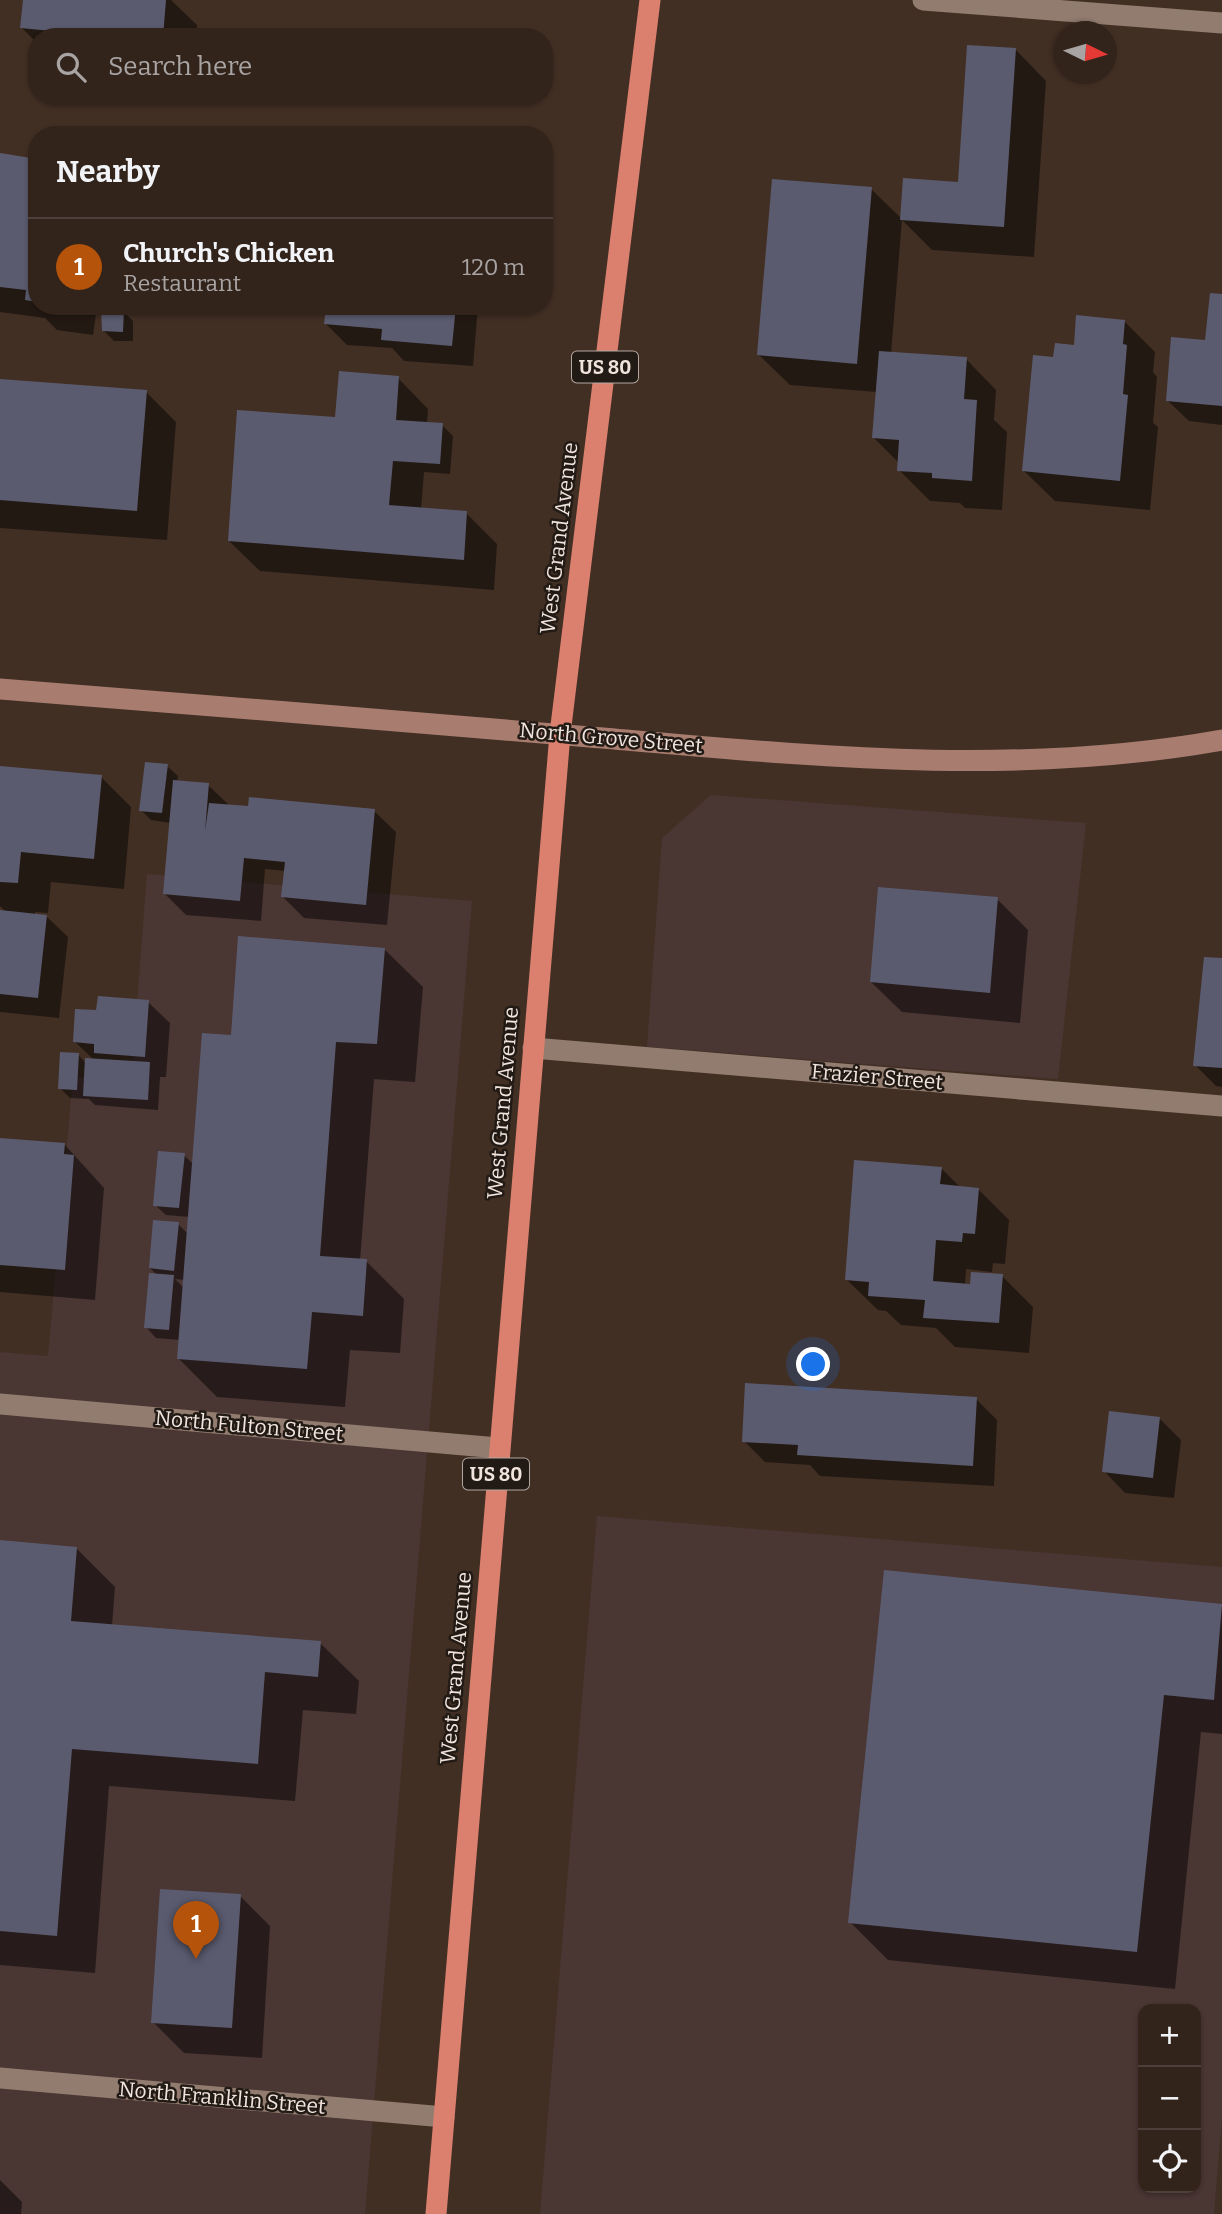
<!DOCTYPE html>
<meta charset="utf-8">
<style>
body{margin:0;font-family:Bitter,serif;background:#3a2b24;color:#f1f3f6}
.controls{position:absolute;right:21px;bottom:21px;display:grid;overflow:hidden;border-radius:14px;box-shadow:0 2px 5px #0004}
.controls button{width:63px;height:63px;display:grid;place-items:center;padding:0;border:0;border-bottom:2px solid #4d403a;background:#32231b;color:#f1f3f6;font:35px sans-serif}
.compass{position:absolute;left:1054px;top:21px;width:63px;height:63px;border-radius:50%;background:#32231b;box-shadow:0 2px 5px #0004;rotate:95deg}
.you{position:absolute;left:814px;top:1365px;width:24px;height:24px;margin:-18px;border:5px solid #fff;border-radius:50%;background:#1a73e8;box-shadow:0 0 0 10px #1a73e833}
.badge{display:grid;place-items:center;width:46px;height:46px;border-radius:50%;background:#b45309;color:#fff;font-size:23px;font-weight:700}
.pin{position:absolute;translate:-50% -58px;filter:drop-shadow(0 2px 4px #0008)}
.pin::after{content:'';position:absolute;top:37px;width:24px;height:21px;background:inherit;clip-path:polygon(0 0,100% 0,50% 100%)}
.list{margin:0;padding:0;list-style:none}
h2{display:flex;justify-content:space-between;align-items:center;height:91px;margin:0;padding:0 28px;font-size:30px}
h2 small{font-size:23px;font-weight:400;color:#a8a4a3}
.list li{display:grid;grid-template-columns:46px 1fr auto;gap:21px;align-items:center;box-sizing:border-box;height:98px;padding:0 28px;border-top:2px solid #4d403a}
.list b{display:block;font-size:26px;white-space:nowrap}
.list p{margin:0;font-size:23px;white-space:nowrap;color:#a8a4a3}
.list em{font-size:23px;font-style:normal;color:#a8a4a3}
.icon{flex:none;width:38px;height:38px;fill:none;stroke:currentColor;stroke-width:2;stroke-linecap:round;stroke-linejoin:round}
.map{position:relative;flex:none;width:1222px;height:2214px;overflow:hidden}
.search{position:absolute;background:#32231b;box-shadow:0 2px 5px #0004;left:28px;top:28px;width:525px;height:77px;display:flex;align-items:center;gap:18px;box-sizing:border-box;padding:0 24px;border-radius:28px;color:#a8a4a3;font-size:26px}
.panel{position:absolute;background:#32231b;box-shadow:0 2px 5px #0004;left:28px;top:126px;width:525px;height:189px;border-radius:28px}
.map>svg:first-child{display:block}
.commercial{fill:#4a3633;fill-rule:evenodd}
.shadow{fill:#0007;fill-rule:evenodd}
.building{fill:#5b5b70}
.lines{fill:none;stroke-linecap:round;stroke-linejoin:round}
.street{stroke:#927c6f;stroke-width:21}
.secondary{stroke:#a87d6f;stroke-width:21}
.highway{stroke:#db806f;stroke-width:21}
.labels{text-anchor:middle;stroke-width:5;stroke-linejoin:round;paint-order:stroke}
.shield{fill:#221a14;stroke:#b3a7a1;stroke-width:2}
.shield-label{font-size:19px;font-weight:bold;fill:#f1e4dd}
.street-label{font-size:21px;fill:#f1e4dd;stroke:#221a14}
</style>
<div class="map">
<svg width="1222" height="2214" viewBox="0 0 1222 2214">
<rect width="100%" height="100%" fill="#422f24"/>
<g class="commercial">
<polygon points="711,795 1086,823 1058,1079 647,1047 662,838"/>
<polygon points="147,874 472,901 365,2214 0,2214 0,1352 48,1356 73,1077 131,1081"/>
<path d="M597,1516L1222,1567V2117L1214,2214H540ZM1143,2009H1196V2188H1143Z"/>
</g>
<g class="shadow">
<polygon points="24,0 171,0 197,25 196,37 37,37 37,43 22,28"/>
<polygon points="1016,50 1046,81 1034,257 932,250 902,220 891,354 966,359 996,390 994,420 1007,432 1002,510 965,508 960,503 930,501 899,470 900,464 874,438 877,392 790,385 759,355 871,189 902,219 959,184"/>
<polygon points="0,155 37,160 37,306 106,306 106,310 123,311 133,321 133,341 114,341 103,330 103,315 96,314 93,335 57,330 45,318 0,312"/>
<polygon points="1222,295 1222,425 1189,421 1167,400 1207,342"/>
<polygon points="327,306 478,306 473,366 404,361 392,348 347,345 326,324"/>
<polygon points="1124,321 1155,352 1153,372 1157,377 1153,423 1158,427 1150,510 1055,501 1024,471 1055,359"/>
<polygon points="398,378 428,409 427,424 442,425 453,436 450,474 424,472 421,510 466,513 497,544 494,590 260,571 229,541 337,419"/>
<polygon points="0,380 146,392 176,422 167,540 0,528"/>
<polygon points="167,766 178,776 177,783 208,785 230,806 374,811 396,832 387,925 304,918 283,897 285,871 265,869 261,921 186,915 165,894 171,823 151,820 141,810"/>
<polygon points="0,768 101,777 131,807 124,889 51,882 48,913 35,912 35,915 46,916 68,937 59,1018 0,1012 0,912 6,912 0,906"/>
<polygon points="997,899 1028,930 1020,1023 902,1012 871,982"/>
<path d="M384,949L423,987L415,1082L374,1079L360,1261H366L404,1299L400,1353L350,1350L345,1407L217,1397L179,1359L180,1340L156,1338L146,1327L158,1276L150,1268L178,1224L189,1235L190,1217L166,1215L155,1205L184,1155L194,1165L232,1037ZM175,1279L185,1280L184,1288Z"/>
<polygon points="1222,960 1222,1087 1216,1086 1195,1065"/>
<polygon points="148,1002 170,1023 166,1077 160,1077 158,1110 95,1105 89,1099 70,1098 60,1088 78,1055 86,1063 94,1060 74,1041"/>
<polygon points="0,1140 65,1145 104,1188 95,1300 0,1292"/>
<polygon points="941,1168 961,1188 978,1189 1009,1220 1005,1264 993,1263 992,1272 966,1269 965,1285 1002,1276 1033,1307 1029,1353 955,1347 936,1328 901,1325 886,1311 878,1310 847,1280"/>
<polygon points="976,1399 997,1420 994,1486 820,1476 810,1465 765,1462 744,1441"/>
<polygon points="1159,1418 1181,1440 1174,1498 1125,1493 1104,1471"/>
<polygon points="0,1542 76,1548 115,1587 112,1626 320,1643 359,1681 356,1714 303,1710 295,1801 109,1786 95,1973 0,1965"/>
<polygon points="886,1572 1222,1606 1222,1734 1201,1732 1175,1989 888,1960 850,1922"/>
<polygon points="240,1896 270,1926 262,2058 184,2053 153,2022"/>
<polygon points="0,2180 22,2202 21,2214 0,2214"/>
</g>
<g class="building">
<polygon points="23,0 166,0 163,37 94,33 94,37 52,37 52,31 20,28"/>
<polygon points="967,45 1016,48 1004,227 900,220 903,178 958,182"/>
<polygon points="0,153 37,159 37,302 25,300 26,290 0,287"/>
<polygon points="772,179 872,187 857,364 757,355"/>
<polygon points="1210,293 1222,294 1222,406 1166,401 1171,337 1205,340"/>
<polygon points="326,306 456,306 452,346 381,340 382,329 324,324"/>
<polygon points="101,308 124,309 123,332 102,331"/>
<polygon points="1076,315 1125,320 1123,344 1127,345 1123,394 1128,395 1120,481 1022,471 1033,355 1053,357 1055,343 1074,345"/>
<polygon points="879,351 967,357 964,399 977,400 972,481 932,478 932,473 897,471 899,440 872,438"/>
<polygon points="339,371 399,376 396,420 443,423 440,464 393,461 389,505 467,511 464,560 228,541 237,410 335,417"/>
<polygon points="0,379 147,390 137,511 0,500"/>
<polygon points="145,762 168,764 162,813 139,811"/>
<polygon points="0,766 102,775 94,859 21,852 18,883 0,882"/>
<polygon points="173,780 209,783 205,831 209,803 248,806 249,797 375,809 366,905 281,897 285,862 244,858 240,901 163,894"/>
<polygon points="878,887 998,897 990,993 870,982"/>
<polygon points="0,910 47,915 38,998 0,994"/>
<polygon points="238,936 385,948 377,1044 336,1042 320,1256 367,1259 363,1316 312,1312 307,1369 177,1359 202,1033 231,1035"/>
<polygon points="1204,957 1222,958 1222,1068 1193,1066"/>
<polygon points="98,996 149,1000 145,1057 94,1053 94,1044 73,1042 75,1009 96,1010"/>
<polygon points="60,1052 79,1053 77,1090 58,1089"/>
<polygon points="85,1058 150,1062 148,1100 83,1096"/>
<polygon points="0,1138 65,1143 64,1154 74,1155 65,1270 0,1265"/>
<polygon points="158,1151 185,1153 179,1208 153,1206"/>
<polygon points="854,1160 942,1167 940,1184 979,1188 975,1234 963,1233 962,1242 936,1240 933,1281 970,1284 971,1272 1003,1274 999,1323 923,1318 925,1300 868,1296 869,1282 845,1280"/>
<polygon points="153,1220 179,1222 174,1271 149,1268"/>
<polygon points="149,1273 174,1275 169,1330 144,1328"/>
<polygon points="745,1383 977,1397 973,1466 797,1455 798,1445 742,1442"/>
<polygon points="1109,1411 1160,1417 1153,1478 1102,1472"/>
<polygon points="0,1540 77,1547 71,1621 321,1641 318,1677 265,1672 258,1764 72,1749 57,1936 0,1931"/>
<polygon points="884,1570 1222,1604 1214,1700 1164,1695 1137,1952 848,1923"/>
<polygon points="160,1889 241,1894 232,2028 151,2023"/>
</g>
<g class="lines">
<g class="street">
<polyline points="923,0 1222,23"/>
<polyline points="533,1048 1222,1106"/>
<polyline points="0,1404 498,1448"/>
<polyline points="0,2078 444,2117"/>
</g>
<path class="secondary" d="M0,689C197,705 393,720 590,737C803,755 1010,778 1222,740"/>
<polyline class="highway" points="436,2214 560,734 650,0"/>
</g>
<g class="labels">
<g class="shield">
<rect x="572" y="351.5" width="66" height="31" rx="5"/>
<rect x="463" y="1458.5" width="66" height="31" rx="5"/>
</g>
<g class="shield-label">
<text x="605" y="374">US 80</text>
<text x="496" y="1481">US 80</text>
</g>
<g class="street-label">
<text transform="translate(559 538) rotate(-83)" y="7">West Grand Avenue</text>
<text transform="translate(611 738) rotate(5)" y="7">North Grove Street</text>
<text transform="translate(877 1077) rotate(5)" y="7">Frazier Street</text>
<text transform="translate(503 1103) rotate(-85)" y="7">West Grand Avenue</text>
<text transform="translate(249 1426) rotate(5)" y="7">North Fulton Street</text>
<text transform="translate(456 1668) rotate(-85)" y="7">West Grand Avenue</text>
<text transform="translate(222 2098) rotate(5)" y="7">North Franklin Street</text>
</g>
</g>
</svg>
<div class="controls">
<button>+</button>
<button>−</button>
<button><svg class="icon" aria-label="locate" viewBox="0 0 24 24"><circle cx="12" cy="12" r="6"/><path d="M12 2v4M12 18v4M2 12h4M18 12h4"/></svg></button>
</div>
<svg class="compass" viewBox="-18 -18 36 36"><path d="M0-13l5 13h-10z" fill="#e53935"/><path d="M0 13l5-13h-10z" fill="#a8a4a3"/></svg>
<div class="you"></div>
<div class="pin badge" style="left:196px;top:1959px">1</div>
<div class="search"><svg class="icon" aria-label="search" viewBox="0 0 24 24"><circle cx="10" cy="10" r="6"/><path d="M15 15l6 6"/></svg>Search here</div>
<section class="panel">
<h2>Nearby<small></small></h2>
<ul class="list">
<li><span class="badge">1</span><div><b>Church's Chicken</b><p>Restaurant</p></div><em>120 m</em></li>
</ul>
</section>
</div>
